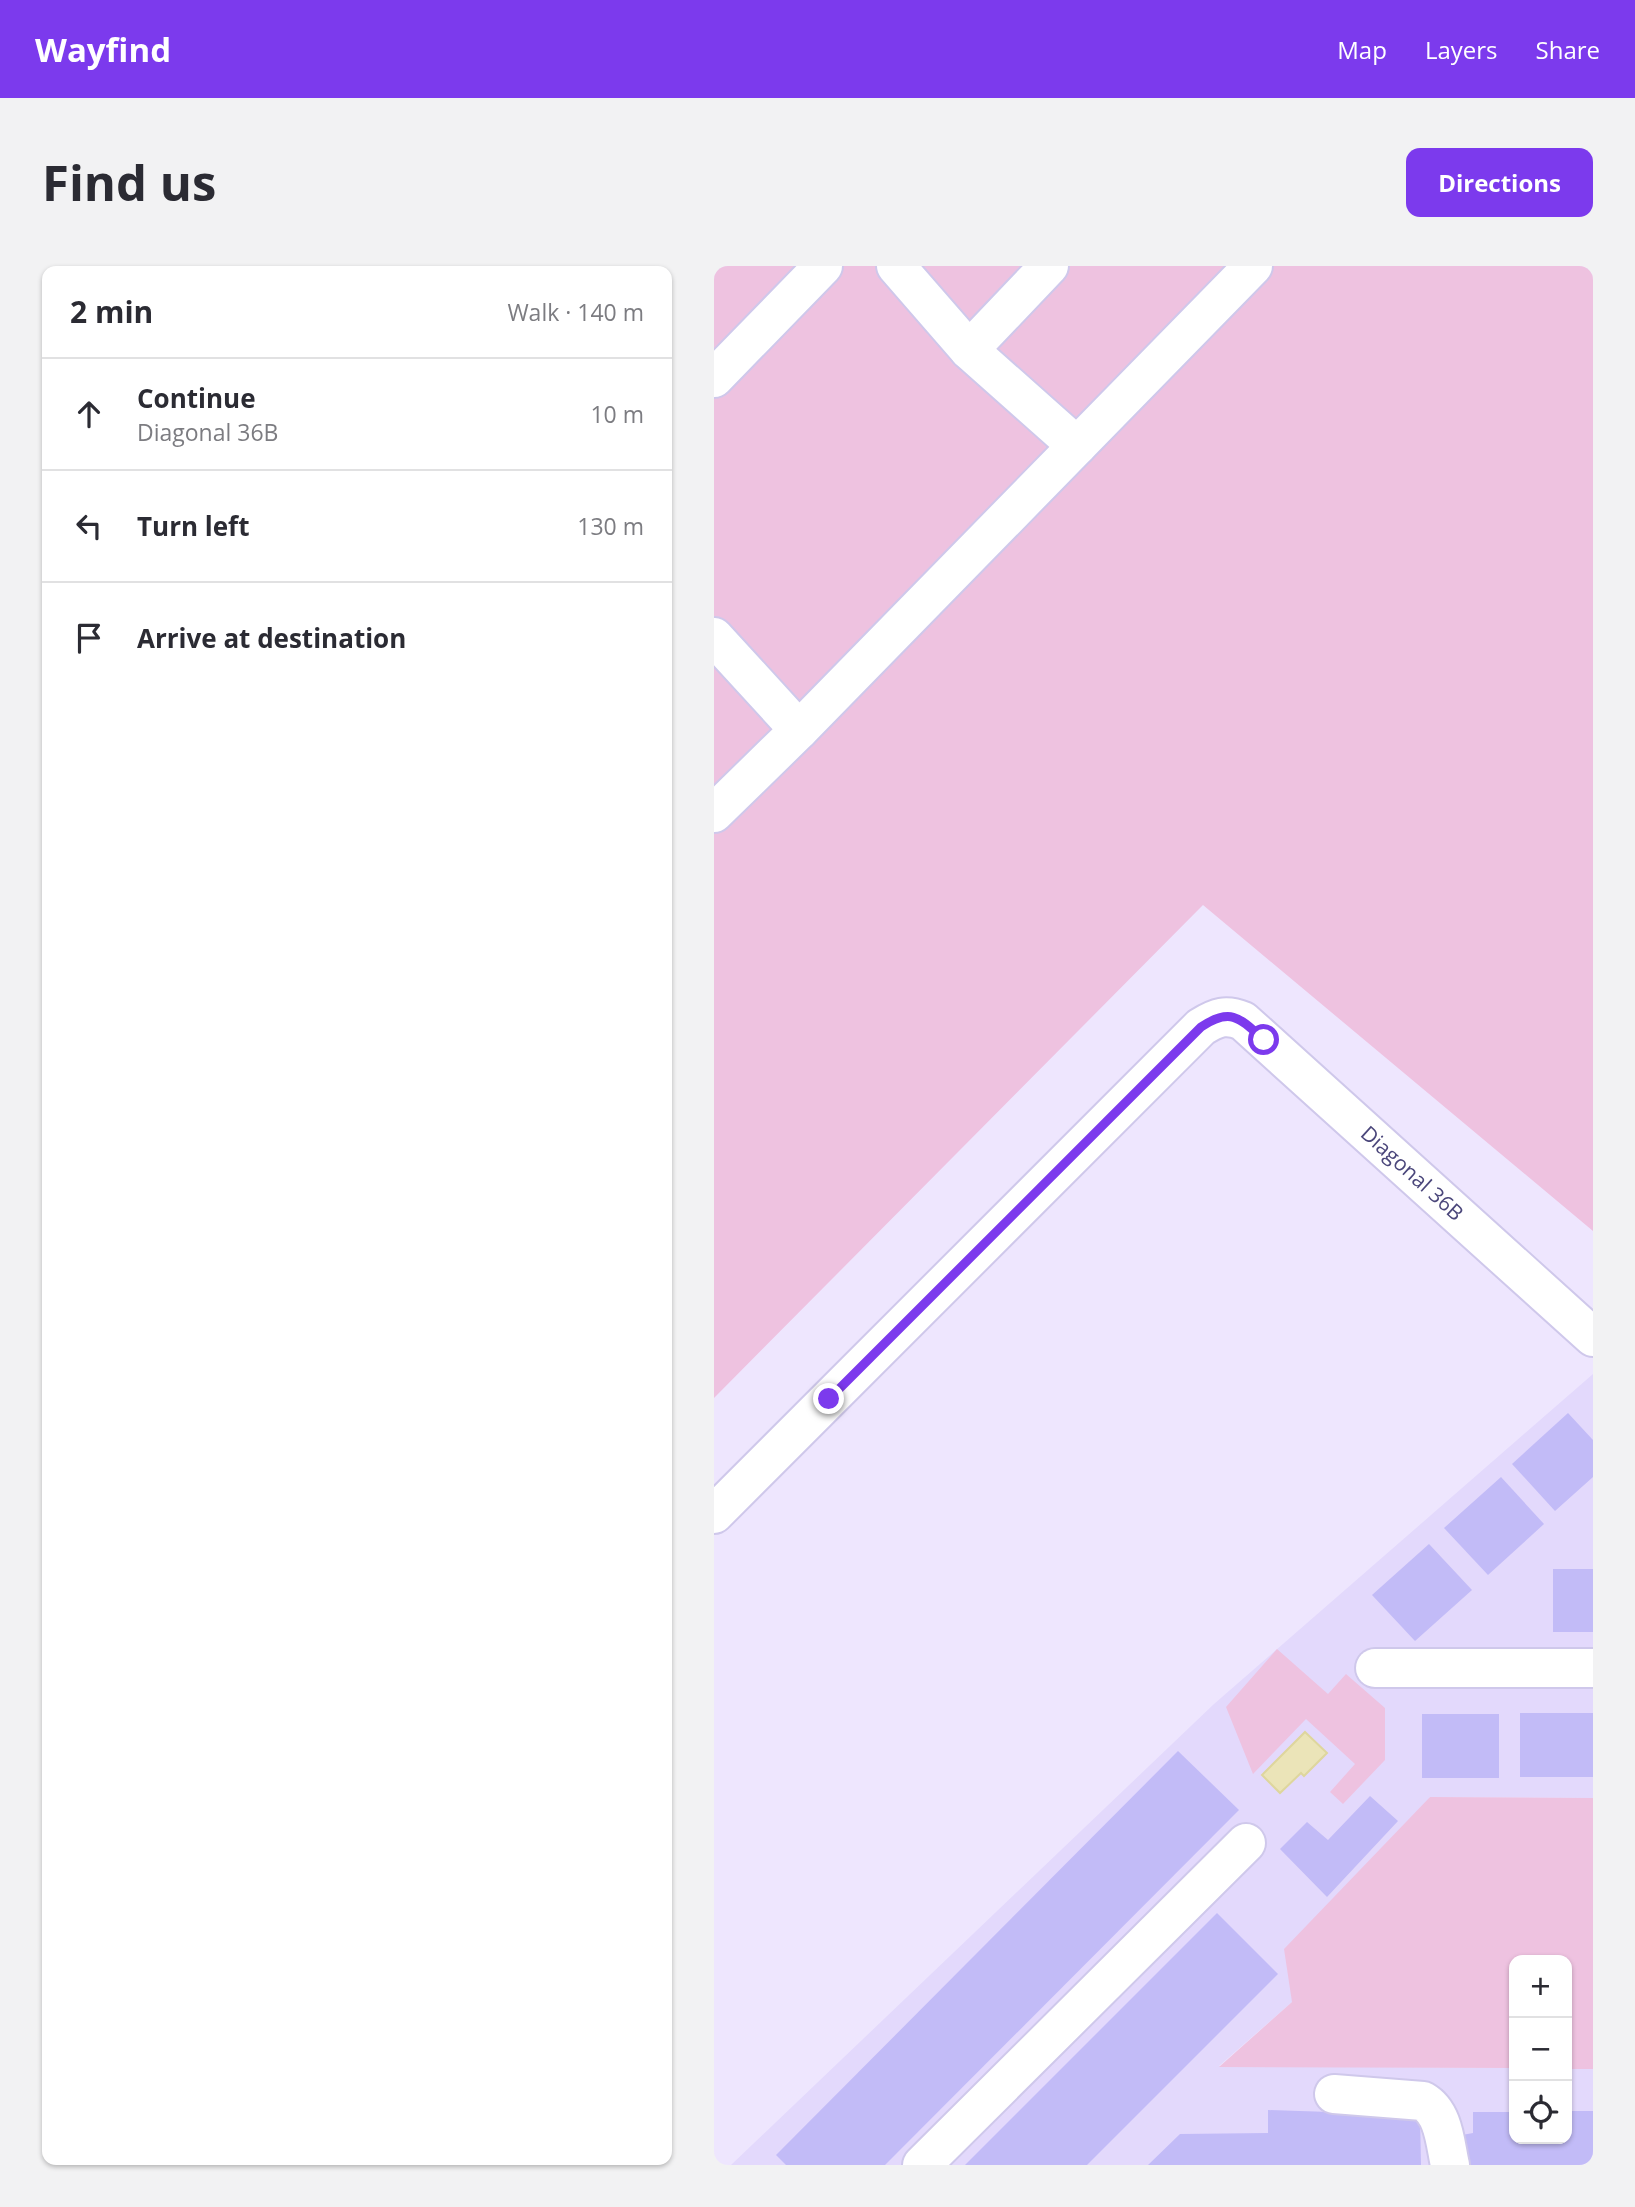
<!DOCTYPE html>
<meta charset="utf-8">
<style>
body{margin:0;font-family:"Open Sans",sans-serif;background:#f2f2f3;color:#2b2b33}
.controls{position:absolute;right:21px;bottom:21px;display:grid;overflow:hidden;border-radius:14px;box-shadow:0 2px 5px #0004}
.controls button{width:63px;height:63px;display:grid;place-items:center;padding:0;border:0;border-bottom:2px solid #e1e1e2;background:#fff;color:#2b2b33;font:35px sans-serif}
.stop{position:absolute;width:21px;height:21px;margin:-16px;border:5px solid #7c3aed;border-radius:50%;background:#fff}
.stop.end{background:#7c3aed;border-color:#fff;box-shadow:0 2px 7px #0008}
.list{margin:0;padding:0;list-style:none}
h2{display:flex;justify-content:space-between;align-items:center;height:91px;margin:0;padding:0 28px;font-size:30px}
h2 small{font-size:23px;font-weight:400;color:#7c7c81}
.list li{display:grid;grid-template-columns:46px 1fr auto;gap:21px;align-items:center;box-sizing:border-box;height:112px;padding:0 28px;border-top:2px solid #e1e1e2}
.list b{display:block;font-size:26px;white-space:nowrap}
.list p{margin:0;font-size:23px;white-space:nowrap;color:#7c7c81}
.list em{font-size:23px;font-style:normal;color:#7c7c81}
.icon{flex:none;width:38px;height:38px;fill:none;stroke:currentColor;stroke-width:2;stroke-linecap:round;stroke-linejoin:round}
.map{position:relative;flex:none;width:879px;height:1899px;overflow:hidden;border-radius:14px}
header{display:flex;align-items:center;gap:42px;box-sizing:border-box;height:98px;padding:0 35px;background:#7c3aed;color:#fff}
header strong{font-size:33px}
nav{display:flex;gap:38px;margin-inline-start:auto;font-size:24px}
.intro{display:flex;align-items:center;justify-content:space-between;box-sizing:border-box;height:168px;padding:0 42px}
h1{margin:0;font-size:49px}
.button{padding:18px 32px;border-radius:14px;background:#7c3aed;color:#fff;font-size:24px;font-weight:700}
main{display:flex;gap:42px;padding:0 42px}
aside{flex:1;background:#fff;border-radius:14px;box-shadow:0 2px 5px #0004}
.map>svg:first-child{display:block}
.residential{fill:#e3d9fc}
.green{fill:#eec2e0}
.water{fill:#ebe4b8;stroke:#ded69d;stroke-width:2}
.building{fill:#c2bbf7}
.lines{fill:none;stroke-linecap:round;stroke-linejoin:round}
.minor-casing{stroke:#cfc8eb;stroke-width:42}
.minor{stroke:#fff;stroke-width:38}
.route{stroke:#7c3aed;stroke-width:9}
.labels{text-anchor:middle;stroke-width:6;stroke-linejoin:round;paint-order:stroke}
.street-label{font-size:21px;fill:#4b477b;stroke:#f4eeff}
</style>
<header>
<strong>Wayfind</strong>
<nav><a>Map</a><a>Layers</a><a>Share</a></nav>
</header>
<div class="intro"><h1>Find us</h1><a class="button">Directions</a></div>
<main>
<aside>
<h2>2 min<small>Walk · 140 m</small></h2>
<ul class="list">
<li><svg class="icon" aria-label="ahead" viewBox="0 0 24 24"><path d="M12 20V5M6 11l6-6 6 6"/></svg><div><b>Continue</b><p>Diagonal 36B</p></div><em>10 m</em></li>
<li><svg class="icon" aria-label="left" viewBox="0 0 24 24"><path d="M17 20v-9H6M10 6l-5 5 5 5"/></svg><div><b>Turn left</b></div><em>130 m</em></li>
<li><svg class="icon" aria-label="arrive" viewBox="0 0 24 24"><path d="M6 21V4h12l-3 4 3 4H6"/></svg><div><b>Arrive at destination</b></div></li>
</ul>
</aside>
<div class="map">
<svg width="879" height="1899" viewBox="0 0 879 1899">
<rect width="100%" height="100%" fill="#eee6fe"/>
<polygon class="residential" points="879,1108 879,1532 716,1531 578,1736 505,1800 800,1802 800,1873 853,1873 853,1803 879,1803 879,1899 17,1899 500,1438"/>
<g class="green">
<polygon points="0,0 879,0 879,965 489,639 0,1132"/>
<polygon points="563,1383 614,1428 632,1408 671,1442 671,1494 629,1538 616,1526 641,1498 592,1453 539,1508 512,1441"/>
<polygon points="716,1531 879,1532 879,1803 853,1803 853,1694 800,1694 800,1802 505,1801 578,1736 570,1683"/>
</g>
<polygon class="water" points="591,1466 613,1487 590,1510 587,1507 566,1527 548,1509"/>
<g class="building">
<polygon points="854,1147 879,1174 879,1211 841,1245 798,1198"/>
<polygon points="787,1211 830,1258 774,1309 730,1262"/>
<polygon points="715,1278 758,1324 701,1375 658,1329"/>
<rect x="839" y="1303" width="40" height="63"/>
<rect x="806" y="1447" width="73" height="64"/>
<rect x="708" y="1448" width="77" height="64"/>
<polygon points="464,1485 525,1544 171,1899 72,1899 62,1889"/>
<polygon points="656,1530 684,1555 613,1631 566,1583 593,1556 614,1574"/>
<polygon points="503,1647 564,1708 373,1899 251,1899"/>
<polygon points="554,1844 706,1849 707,1899 434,1899 466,1868 554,1867"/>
<polygon points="853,1845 879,1845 879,1899 749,1899 748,1869 759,1867 759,1846 800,1846 800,1873 853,1873"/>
</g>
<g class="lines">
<g class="minor-casing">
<g id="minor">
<polyline points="182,0 255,84 363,180"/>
<polyline points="255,84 335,0"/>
<polyline points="0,112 109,0"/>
<polyline points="0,371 85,464"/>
<polyline points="0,547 85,464 539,0"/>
<path id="s1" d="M0,1248L487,761C503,751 512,748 529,755L879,1071"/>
<polyline points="661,1402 879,1402"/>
<path d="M620,1828L709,1835C730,1847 731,1877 736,1899"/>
<polyline points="208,1899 532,1577"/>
</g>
</g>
<use href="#minor" class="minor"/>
</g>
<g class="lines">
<path class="route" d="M115,1133L487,761C517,741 526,752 550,774"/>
</g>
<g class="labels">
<g class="street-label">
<text dy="7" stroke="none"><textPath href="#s1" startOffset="961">Diagonal 36B</textPath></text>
</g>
</g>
</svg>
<div class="controls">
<button>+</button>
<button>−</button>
<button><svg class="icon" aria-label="locate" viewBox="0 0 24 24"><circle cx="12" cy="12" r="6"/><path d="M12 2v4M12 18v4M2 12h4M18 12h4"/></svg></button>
</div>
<div class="stop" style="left:550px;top:774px"></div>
<div class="stop end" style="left:115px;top:1133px"></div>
</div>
</main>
